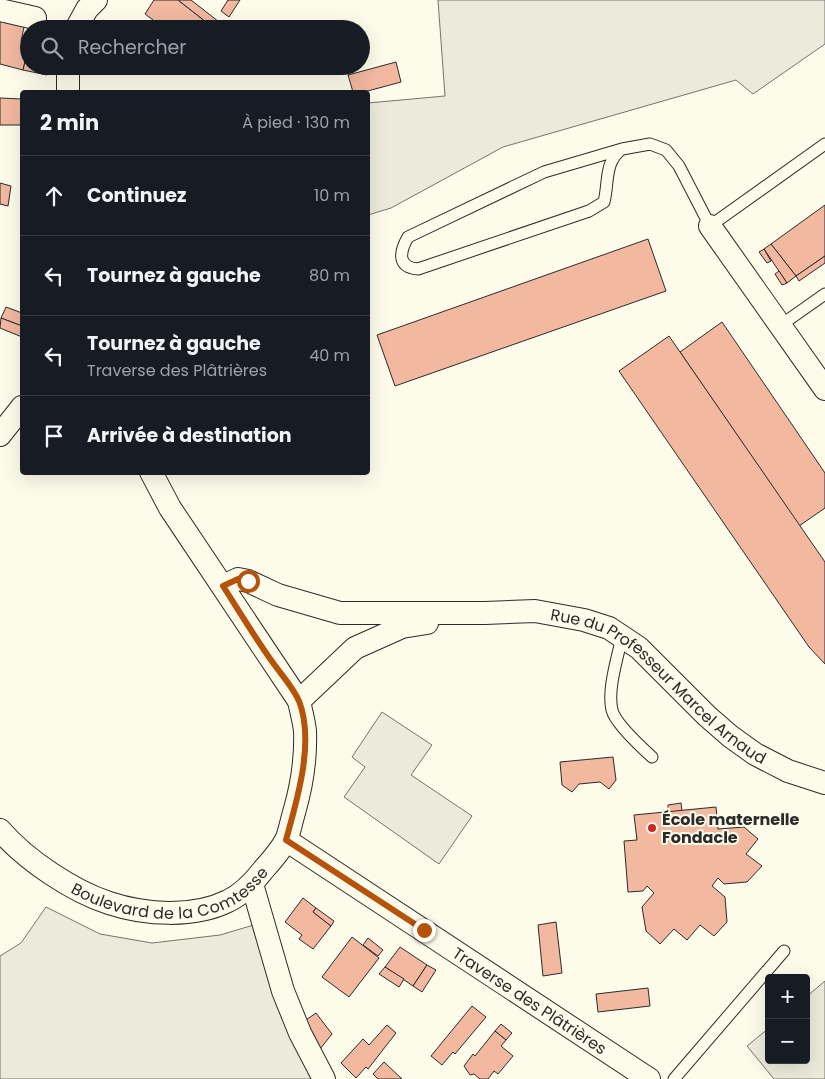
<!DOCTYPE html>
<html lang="fr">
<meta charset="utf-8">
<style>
body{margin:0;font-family:Poppins,sans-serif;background:#242831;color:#f1f3f6}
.controls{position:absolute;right:15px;bottom:15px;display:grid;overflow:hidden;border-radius:5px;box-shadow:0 5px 20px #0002}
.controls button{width:45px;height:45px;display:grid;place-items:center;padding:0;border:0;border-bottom:1px solid #363941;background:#171b24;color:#f1f3f6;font:25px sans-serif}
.stop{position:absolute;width:15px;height:15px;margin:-11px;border:4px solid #b45309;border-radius:50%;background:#fff}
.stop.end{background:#b45309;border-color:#fff;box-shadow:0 1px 5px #0008}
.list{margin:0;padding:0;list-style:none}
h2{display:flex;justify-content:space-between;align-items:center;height:65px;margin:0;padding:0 20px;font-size:21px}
h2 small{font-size:16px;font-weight:400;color:#9ea1a6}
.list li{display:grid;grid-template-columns:32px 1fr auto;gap:15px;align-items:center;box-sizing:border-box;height:80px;padding:0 20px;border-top:1px solid #363941}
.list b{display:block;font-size:19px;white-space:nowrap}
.list p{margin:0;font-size:16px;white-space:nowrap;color:#9ea1a6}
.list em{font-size:16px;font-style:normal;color:#9ea1a6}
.icon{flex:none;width:28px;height:28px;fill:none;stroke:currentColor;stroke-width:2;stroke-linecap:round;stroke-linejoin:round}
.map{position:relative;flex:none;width:825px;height:1079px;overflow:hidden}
.search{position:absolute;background:#171b24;box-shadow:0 5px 20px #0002;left:20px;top:20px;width:350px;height:55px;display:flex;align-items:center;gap:12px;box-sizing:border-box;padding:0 18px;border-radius:28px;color:#9ea1a6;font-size:19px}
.panel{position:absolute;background:#171b24;box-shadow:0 5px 20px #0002;left:20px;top:90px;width:350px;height:385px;border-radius:5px}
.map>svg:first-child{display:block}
.green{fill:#ecebdb;stroke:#74746e}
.parking{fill:#eceadb;stroke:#74746e}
.building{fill:#f2b8a0;stroke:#2b2b2b}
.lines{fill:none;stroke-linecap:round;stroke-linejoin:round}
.lane-casing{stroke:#2b2b2b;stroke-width:13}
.street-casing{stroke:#2b2b2b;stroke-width:24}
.lane{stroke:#fdfbea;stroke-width:11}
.street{stroke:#fdfbea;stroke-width:22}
.route{stroke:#b45309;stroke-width:6}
.poi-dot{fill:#c62828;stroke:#fdfbea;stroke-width:2}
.labels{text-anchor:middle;stroke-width:4;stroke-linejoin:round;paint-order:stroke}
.street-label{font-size:16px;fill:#2b2b2b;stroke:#fdfbea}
.poi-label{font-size:16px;font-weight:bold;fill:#2b2b2b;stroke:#fdfbea;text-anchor:start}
</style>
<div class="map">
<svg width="825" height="1079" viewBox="0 0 825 1079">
<rect width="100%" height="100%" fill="#fdfbea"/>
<g class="green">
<polygon points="438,0 825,0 825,44 753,94 736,80 503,147 391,208 368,215 368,103 445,96"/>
<polygon points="46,907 100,934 152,943 220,935 257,924 320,1079 0,1079 0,956 21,943"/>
<polygon points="825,981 825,1079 774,1079 747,1046 769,1028 769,1060 806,1060 806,997"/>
</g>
<polygon class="parking" points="382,712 432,745 411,775 472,816 439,864 344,797 365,767 352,757"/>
<g class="building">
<polygon points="154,0 178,0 215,29 165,29 145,14"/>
<polygon points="178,0 191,0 223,25 220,29 215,29"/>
<polygon points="228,0 240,0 229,17 221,11"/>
<polygon points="0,18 25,23 21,41 29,45 23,70 0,64"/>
<polygon points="29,45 29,66 47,66 47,75 23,70"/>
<polygon points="396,62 401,82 364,92 353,92 348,75"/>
<polygon points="0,98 22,99 22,125 0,125"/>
<polygon points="0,183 11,186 8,206 0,204"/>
<polygon points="825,205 825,256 796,276 771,244"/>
<polygon points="648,239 666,291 395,386 377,335"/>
<polygon points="771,244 796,276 787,283 764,249"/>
<polygon points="764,249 771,261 767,263 759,252"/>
<polygon points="825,256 825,263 799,281 796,276"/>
<polygon points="779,271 787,283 782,285 775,274"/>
<polygon points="6,307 22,313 22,326 1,318"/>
<polygon points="1,318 22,326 22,337 0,328"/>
<polygon points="722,322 825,473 825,508 799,526 680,352"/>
<polygon points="669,336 825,562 825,664 809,647 619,371"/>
<polygon points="613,757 616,780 609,789 600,782 579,784 572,792 562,785 560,762"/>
<polygon points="681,803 682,811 668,812 668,805"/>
<polygon points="716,807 718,829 744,827 758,839 746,854 762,866 747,882 724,884 718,878 712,886 725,897 727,922 714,936 700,925 687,940 674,929 660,944 646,931 642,907 654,893 647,886 643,891 628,892 624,841 637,840 634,815"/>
<polygon points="303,898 316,908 313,912 331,926 313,949 299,939 302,935 285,922"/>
<polygon points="316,908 334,921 331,926 313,912"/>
<polygon points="556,922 562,973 543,976 538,925"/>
<polygon points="352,937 379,958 349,997 322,977"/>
<polygon points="368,938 383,950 378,956 363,945"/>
<polygon points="400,947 427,965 413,986 385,967"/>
<polygon points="427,965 436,970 422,992 413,986"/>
<polygon points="385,967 404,979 399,987 379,974"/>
<polygon points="648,988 650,1006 598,1012 596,994"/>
<polygon points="472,1006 486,1017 455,1054 453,1052 442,1065 431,1056"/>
<polygon points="316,1013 332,1034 320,1049 306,1020"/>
<polygon points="501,1024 512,1033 506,1040 495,1031"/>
<polygon points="387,1025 396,1033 368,1069 366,1067 356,1078 341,1063 363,1039 369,1045"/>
<polygon points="495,1031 506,1040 501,1046 513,1056 498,1074 494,1071 488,1079 480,1079 474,1074 470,1075 464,1066 473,1054 475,1056"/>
<polygon points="384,1062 402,1079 378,1079 373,1074"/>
</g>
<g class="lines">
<g class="lane-casing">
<g id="lane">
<path d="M622,149C604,162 609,182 604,202L589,211L418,269C396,267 400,251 408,237L544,172L622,149L650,144L666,150L679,166L710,226L825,144"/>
<polyline points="781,325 825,294"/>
<path d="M622,636C618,657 607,689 612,710C615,723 641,747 652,757"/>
<polyline points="674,1079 784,951"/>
</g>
</g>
<g class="street-casing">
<g id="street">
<polyline points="0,10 35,18"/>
<polyline points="76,29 87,9 96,0"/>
<polyline points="68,92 68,66"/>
<polyline points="710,226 825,389"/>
<polyline points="0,435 22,407"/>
<path id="s1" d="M223,586L238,579L248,581L278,595L340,613H485L535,611L584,620L609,628L639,648L707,716L730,736L755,754L788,771L825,783"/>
<polyline points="299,701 355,648 402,627 427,623"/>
<path id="s2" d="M0,830C26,860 72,891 109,903C145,915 194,918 228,901C243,894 254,882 264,869C272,860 282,849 287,838C290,829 292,819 295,809C302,784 306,757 305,731C304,721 301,711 299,701L170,508L151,472"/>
<path id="s3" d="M286,840L649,1079"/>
<polyline points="252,884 283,991 300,1033 324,1079"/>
</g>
</g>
<use href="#lane" class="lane"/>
<use href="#street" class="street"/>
</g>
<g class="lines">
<path class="route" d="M248,581L238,579L223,586C239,611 254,636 271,660C280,673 293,687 299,701C315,742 297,800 286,840L424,930"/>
</g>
<circle class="poi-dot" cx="652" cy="828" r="5"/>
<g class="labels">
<g class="street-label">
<text dy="6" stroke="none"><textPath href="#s1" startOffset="468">Rue du Professeur Marcel Arnaud</textPath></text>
<text dy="6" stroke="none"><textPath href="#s2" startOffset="198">Boulevard de la Comtesse</textPath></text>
<text dy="6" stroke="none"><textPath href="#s3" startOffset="292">Traverse des Plâtrières</textPath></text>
</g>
<g class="poi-label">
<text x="662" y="825">École maternelle<tspan x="662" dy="18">Fondacle</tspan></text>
</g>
</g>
</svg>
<div class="controls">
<button>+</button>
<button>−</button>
</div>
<div class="stop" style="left:248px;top:581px"></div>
<div class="stop end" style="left:424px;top:930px"></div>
<div class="search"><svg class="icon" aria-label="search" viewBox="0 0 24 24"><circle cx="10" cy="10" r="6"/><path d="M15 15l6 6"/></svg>Rechercher</div>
<section class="panel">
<h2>2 min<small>À pied · 130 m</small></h2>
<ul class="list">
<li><svg class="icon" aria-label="ahead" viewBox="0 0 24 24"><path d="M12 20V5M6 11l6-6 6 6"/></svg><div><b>Continuez</b></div><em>10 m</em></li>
<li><svg class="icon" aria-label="left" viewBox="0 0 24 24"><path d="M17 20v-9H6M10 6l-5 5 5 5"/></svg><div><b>Tournez à gauche</b></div><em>80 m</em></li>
<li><svg class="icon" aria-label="left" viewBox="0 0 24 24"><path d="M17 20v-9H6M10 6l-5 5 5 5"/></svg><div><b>Tournez à gauche</b><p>Traverse des Plâtrières</p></div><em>40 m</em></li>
<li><svg class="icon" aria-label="arrive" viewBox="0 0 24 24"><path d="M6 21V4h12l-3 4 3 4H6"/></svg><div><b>Arrivée à destination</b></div></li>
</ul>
</section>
</div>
